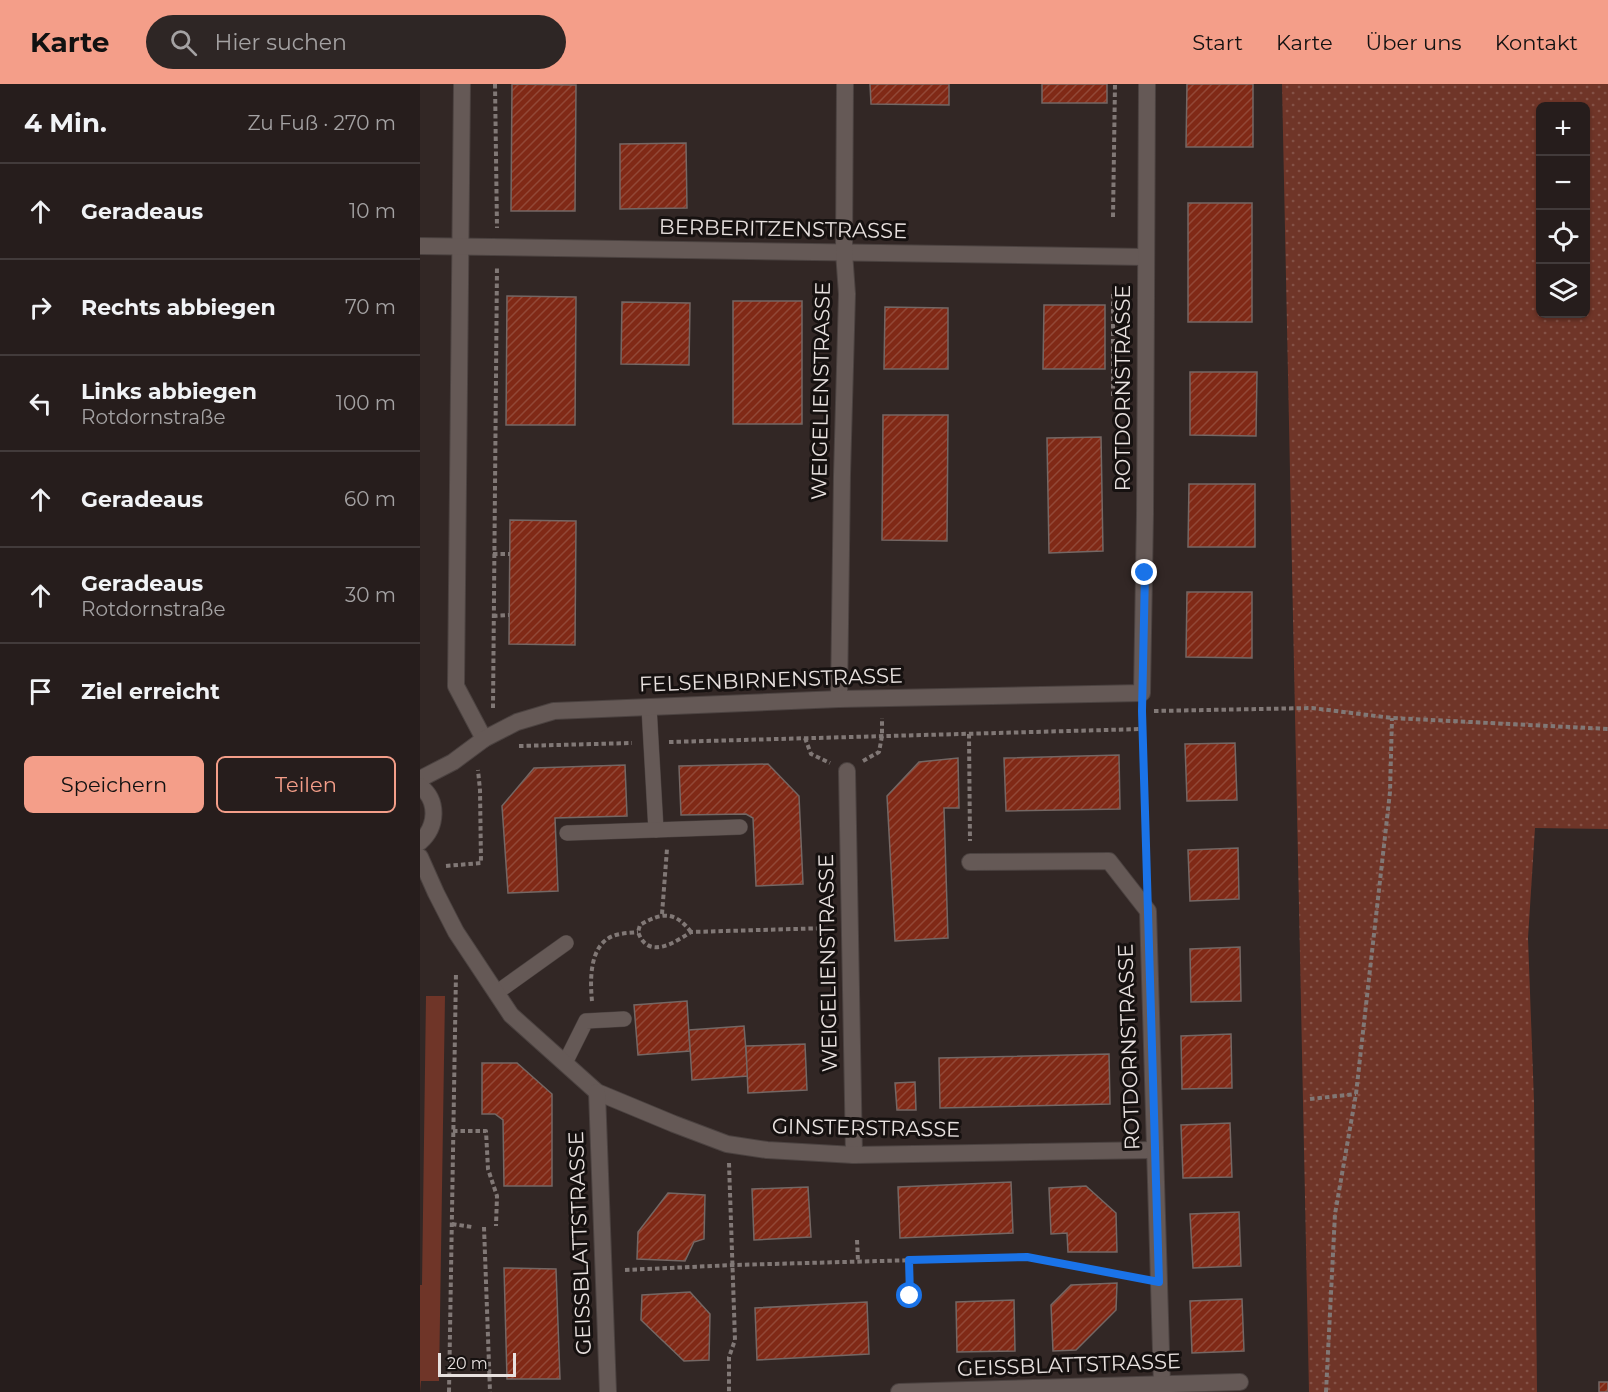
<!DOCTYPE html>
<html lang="de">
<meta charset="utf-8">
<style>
body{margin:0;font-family:Montserrat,sans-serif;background:#2e2625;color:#f1f3f6}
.controls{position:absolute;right:18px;top:18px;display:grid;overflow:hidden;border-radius:9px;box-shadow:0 2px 4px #0004}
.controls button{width:54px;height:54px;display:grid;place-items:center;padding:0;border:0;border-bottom:2px solid #423b3b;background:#261d1c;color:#f1f3f6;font:30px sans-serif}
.scale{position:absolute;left:18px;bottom:15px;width:78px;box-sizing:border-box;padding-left:6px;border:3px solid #e8e1df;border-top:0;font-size:16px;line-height:21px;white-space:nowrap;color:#e8e1df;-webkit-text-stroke:4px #161110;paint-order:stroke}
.stop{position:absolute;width:18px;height:18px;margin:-14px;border:4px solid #1a73e8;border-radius:50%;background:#fff}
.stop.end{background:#1a73e8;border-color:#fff;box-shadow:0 2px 6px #0008}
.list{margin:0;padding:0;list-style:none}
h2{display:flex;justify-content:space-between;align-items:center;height:78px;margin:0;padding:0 24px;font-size:26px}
h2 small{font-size:20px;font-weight:400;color:#a4a2a3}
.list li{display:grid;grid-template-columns:39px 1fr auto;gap:18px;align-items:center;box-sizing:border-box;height:96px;padding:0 24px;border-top:2px solid #423b3b}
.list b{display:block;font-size:22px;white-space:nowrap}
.list p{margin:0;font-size:20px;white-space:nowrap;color:#a4a2a3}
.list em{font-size:20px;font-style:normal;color:#a4a2a3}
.actions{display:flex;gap:12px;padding:18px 24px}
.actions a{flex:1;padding:14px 0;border:2px solid #f49e89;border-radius:9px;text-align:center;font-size:21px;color:#f49e89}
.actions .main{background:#f49e89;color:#111}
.icon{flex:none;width:33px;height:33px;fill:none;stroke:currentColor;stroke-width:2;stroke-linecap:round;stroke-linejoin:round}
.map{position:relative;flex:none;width:1188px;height:1308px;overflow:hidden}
header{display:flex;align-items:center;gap:36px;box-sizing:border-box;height:84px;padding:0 30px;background:#f49e89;color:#111}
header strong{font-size:28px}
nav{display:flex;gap:33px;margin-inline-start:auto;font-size:21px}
.search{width:420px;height:54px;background:#2e2625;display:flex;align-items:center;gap:15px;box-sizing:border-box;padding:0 21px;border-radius:33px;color:#a4a2a3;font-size:22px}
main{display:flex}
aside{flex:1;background:#261d1c}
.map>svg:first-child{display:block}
.grass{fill:url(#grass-dots);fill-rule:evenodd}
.green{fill:#6f3528}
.building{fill:url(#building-hatch);stroke:#746764;stroke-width:1.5}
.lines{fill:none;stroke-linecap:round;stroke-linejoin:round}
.service-casing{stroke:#4b4240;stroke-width:16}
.minor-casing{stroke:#4b4240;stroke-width:18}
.path{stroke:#817876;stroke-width:4;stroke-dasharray:4.5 3;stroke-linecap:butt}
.service{stroke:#655956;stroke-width:15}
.minor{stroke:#655956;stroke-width:16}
.route{stroke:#1a73e8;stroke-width:8}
.labels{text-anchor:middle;stroke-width:6;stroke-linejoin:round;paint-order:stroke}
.street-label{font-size:21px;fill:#e8e1df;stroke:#161110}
</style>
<header>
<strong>Karte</strong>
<div class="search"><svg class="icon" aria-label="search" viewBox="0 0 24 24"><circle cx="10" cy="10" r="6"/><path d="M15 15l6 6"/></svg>Hier suchen</div>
<nav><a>Start</a><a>Karte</a><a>Über uns</a><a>Kontakt</a></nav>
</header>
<main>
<aside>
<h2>4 Min.<small>Zu Fuß · 270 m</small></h2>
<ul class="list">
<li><svg class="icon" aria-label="ahead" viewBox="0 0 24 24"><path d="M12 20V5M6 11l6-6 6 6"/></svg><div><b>Geradeaus</b></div><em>10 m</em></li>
<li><svg class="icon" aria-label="right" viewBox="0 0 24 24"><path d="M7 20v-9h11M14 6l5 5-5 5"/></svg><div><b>Rechts abbiegen</b></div><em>70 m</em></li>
<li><svg class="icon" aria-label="left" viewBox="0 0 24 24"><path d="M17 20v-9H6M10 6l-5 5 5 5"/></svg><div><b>Links abbiegen</b><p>Rotdornstraße</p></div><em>100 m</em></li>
<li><svg class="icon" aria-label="ahead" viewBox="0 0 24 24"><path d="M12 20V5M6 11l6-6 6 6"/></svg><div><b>Geradeaus</b></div><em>60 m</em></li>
<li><svg class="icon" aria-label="ahead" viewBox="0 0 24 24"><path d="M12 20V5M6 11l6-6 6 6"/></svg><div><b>Geradeaus</b><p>Rotdornstraße</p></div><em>30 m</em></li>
<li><svg class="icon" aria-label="arrive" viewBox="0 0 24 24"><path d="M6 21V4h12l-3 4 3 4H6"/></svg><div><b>Ziel erreicht</b></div></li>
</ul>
<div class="actions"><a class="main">Speichern</a><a>Teilen</a></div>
</aside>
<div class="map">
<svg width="1188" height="1308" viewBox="0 0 1188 1308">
<defs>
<pattern id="grass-dots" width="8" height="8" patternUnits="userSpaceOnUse" patternTransform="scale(1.5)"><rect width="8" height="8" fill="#6f3528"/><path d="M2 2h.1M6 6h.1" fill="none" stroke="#845247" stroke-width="1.8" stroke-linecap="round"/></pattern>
<pattern id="building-hatch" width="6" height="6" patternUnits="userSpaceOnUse" patternTransform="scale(1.5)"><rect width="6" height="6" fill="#802916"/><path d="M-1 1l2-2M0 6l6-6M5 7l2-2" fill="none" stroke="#924837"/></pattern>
</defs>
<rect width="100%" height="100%" fill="#322725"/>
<path class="grass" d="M862,0H1188V745L1115,744L1108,854L1114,1017L1117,1308H889ZM1166,22V230H1120V22Z"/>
<polygon class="green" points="6,912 25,912 19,1297 1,1297 0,1308 0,1201 2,1201"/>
<g class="building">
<polygon points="92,0 156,1 155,127 91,127"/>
<polygon points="450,0 529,0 529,21 451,20"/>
<rect x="622" y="0" width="65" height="19"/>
<polygon points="767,0 833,0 833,63 766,63"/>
<polygon points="266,59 267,124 200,125 200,60"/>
<rect x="768" y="119" width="64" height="119"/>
<polygon points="87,212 156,213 155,341 86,341"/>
<rect x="313" y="217" width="69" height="123"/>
<polygon points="202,218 270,219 269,281 201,280"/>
<polygon points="624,221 685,221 685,285 623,285"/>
<polygon points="465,223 528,224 528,285 464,285"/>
<polygon points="770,288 837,288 836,352 770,351"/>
<polygon points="463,331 528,331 527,457 462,456"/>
<polygon points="681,353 683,467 629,469 627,354"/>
<polygon points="769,400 835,400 835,463 768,463"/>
<polygon points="90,436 156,437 155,561 89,560"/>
<polygon points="767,508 832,508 832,574 766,573"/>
<polygon points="815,659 817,716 767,717 765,660"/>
<polygon points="699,671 700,725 586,727 584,674"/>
<polygon points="538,674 539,724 524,724 528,854 475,857 467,712 499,678"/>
<polygon points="348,680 379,712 383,800 336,802 333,734 326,730 261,731 259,682"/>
<polygon points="205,681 207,732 135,734 138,807 88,809 82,722 114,684"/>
<polygon points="818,764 819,815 770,817 768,766"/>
<polygon points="820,863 821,917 771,918 770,865"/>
<polygon points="267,917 270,967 218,971 214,921"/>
<polygon points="324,942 328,992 272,996 269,946"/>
<polygon points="811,950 812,1004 762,1005 761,952"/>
<polygon points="385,960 387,1006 328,1009 326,962"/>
<polygon points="689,970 690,1020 520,1024 519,974"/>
<polygon points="62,979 97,979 132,1010 132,1102 84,1102 83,1036 75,1030 62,1030"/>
<polygon points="495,998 496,1026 477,1026 475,999"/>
<polygon points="810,1039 812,1093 763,1094 761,1041"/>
<polygon points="591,1098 593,1149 480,1154 478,1103"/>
<polygon points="666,1102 696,1129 697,1168 648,1168 647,1149 631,1150 629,1104"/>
<polygon points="388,1103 391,1153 334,1156 332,1105"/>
<polygon points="248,1109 285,1111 284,1155 274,1158 265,1177 217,1175 218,1148"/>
<polygon points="819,1128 821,1182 773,1184 770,1130"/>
<polygon points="84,1184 136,1185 140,1295 87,1295"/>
<polygon points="697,1199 696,1226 656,1266 633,1267 631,1221 651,1201"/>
<polygon points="270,1208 290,1230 289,1276 264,1277 221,1236 222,1211"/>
<polygon points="822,1215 824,1267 772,1269 770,1217"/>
<polygon points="594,1216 595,1267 537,1268 536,1218"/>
<polygon points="447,1218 449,1270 337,1276 335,1224"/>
<rect x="1179" y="1298" width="9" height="10"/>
</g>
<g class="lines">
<g class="service-casing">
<g id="service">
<polyline points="229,623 236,746"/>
<polyline points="147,749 320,743"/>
<polyline points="76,909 146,859"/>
<polyline points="145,979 166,937 204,935"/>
</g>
</g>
<g class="minor-casing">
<g id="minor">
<polyline points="42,0 36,602 64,655"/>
<polyline points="0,162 726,173"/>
<polyline points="419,615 422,391 427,210 424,168 425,0"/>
<polyline points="427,687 434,1071"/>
<polyline points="0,695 33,678 64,655 97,638 134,627 419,615 722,609 725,430 727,0"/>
<path d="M0,702C19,717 17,743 0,758"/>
<polyline points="0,773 16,809 36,848 91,931 177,1008 254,1040 307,1060 347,1066 434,1071 735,1066"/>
<polyline points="550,778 689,777 728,827 742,1301"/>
<polyline points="177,1008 188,1308"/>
<polyline points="479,1308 820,1298"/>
</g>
</g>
<g class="path">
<polyline points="75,0 77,144"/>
<polyline points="693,133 695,0"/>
<polyline points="693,210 693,312"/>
<polyline points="73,470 90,470"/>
<polyline points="73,532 89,531"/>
<polyline points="73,624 77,182"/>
<polyline points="734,627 892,624 972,634 1188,645"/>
<polyline points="722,630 727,791"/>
<polyline points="549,650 550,757"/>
<polyline points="385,654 391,670 410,679"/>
<polyline points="249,658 722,645"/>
<polyline points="99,662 212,659"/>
<polyline points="443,677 459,668 462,652 462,634"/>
<polyline points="26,782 61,779 60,706 58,686"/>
<polyline points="242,830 247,765"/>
<path d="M271,848C255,827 242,828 220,841L218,848C228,876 254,859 271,848L409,844"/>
<path d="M172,917C170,897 169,861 193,852C200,849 210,849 218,848"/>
<polyline points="890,1015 936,1010"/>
<polyline points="33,1047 66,1047 68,1085 77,1112 76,1142"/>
<polyline points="309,1079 315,1256 309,1273 309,1308"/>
<polyline points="32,1140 52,1143"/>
<polyline points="64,1143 70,1308"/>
<polyline points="437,1156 438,1177"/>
<polyline points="489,1176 490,1212"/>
<polyline points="205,1186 314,1181 607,1173 720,1194"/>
<polyline points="29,1308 36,888"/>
<polyline points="906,1308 915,1130 936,1010 970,708 972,634"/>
</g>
<use href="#service" class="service"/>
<use href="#minor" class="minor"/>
</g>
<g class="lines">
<polyline class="route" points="490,1212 489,1176 607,1173 739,1198 722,627 725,489"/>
</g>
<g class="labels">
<g class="street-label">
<text transform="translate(363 145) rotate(1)" y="7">BERBERITZENSTRASSE</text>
<text transform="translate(703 304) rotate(-90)" y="7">ROTDORNSTRASSE</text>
<text transform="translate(401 307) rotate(-89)" y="7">WEIGELIENSTRASSE</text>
<text transform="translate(351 596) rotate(-2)" y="7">FELSENBIRNENSTRASSE</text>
<text transform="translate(408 879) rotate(-91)" y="7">WEIGELIENSTRASSE</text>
<text transform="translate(709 963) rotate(-92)" y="7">ROTDORNSTRASSE</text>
<text transform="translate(446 1044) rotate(1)" y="7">GINSTERSTRASSE</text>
<text transform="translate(160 1159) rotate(-92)" y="7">GEISSBLATTSTRASSE</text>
<text transform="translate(649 1281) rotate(-2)" y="7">GEISSBLATTSTRASSE</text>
</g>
</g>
</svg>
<div class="controls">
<button>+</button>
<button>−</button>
<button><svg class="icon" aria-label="locate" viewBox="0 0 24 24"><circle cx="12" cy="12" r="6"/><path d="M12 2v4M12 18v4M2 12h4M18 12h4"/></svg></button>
<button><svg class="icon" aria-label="layers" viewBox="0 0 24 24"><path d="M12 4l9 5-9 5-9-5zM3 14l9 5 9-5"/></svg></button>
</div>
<div class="scale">20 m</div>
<div class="stop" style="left:490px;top:1212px"></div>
<div class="stop end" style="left:725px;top:489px"></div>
</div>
</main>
